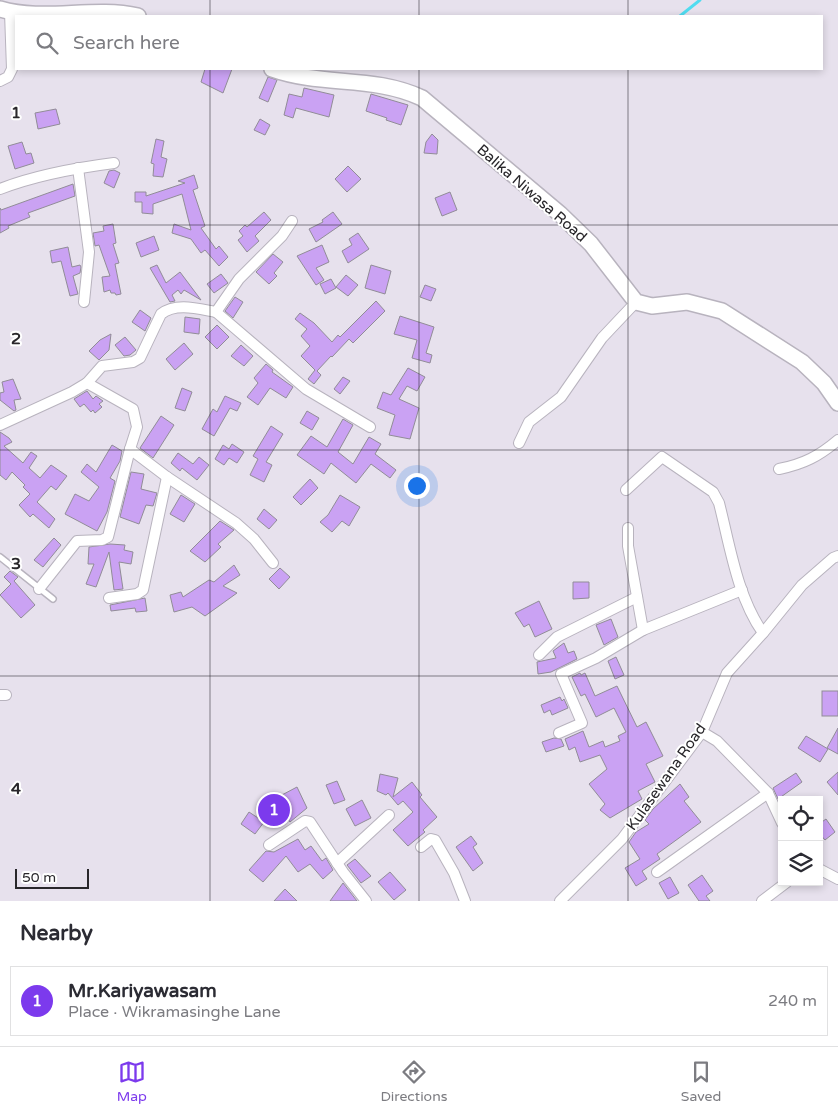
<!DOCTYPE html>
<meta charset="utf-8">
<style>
body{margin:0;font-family:"Varela Round",sans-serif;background:#f7f7f7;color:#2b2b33}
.controls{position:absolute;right:15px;bottom:15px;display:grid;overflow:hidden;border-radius:0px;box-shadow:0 2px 8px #0003}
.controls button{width:45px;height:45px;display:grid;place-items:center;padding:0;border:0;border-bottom:1px solid #e1e1e2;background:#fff;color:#2b2b33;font:25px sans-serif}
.scale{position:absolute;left:15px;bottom:12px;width:74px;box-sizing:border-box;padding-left:5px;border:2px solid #29272b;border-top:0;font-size:14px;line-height:18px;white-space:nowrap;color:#29272b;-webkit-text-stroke:4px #fff;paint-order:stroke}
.you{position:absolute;left:416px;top:485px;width:18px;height:18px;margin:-12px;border:4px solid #fff;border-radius:50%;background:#1a73e8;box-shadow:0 0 0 8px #1a73e833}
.badge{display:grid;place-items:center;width:32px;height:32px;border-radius:50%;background:#7c3aed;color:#fff;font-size:16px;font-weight:700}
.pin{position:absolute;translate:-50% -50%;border:2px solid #fff;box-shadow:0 1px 5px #0006}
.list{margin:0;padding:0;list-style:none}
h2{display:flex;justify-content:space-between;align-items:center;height:65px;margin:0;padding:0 20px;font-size:21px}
h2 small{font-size:16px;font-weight:400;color:#7c7c81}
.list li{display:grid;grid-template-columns:32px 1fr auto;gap:15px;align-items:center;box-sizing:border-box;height:70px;margin:0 10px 10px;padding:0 10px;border:1px solid #e1e1e2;border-radius:0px}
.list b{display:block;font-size:19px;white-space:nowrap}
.list p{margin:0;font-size:16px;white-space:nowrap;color:#7c7c81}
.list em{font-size:16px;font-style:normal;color:#7c7c81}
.icon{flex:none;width:28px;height:28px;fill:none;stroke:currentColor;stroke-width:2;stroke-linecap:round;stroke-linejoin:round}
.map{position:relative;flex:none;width:838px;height:901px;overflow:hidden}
.search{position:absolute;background:#fff;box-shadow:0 2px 8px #0003;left:15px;right:15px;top:15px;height:55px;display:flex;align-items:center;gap:12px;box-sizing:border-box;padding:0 18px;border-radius:0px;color:#7c7c81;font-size:19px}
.sheet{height:145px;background:#fff}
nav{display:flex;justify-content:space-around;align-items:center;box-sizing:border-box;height:70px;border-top:1px solid #e1e1e2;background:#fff;font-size:14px;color:#7c7c81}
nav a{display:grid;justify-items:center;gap:2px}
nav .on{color:#7c3aed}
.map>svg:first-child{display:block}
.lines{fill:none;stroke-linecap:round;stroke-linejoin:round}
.stream{stroke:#51dcf0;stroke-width:3}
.building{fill:#caa2f3;stroke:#918c97}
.lane-casing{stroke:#b8b3be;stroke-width:8}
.street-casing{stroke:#b8b3be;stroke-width:12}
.secondary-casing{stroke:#b8b3be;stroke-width:18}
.lane{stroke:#fff;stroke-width:5}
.street{stroke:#fff;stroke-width:10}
.secondary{stroke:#fff;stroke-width:15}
.grid{fill:none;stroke:#29272b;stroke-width:1;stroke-opacity:0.55}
.labels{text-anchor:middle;stroke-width:4;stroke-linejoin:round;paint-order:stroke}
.street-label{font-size:15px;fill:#29272b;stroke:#fff}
.grid-label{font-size:16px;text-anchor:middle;font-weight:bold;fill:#29272b;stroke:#fff;stroke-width:4;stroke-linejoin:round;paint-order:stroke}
</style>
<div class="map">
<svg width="838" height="901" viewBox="0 0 838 901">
<rect width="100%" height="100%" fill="#e7e1ed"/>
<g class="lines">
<polyline class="stream" points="680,16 700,0"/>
</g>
<g class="building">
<polygon points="205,69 232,69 223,93 201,82"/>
<polygon points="268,77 277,80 268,102 259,98"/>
<polygon points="304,88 334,95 329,117 296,108 293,118 284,115 289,94 302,97"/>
<polygon points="371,94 408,105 401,125 386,120 387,118 366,111"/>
<polygon points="56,109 60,124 38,129 35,113"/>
<polygon points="260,119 270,125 265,135 254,130"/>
<polygon points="432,134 438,140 437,154 424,153 426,142"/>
<polygon points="156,139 164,141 161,157 167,159 163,177 153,176 154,164 151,163"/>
<polygon points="22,142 26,154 31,153 34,163 15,169 8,146"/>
<polygon points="348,166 361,179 347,192 335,179"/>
<polygon points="114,170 120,173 114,188 104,183 109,171"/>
<polygon points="194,175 198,188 193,190 205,226 201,228 216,249 219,246 228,257 219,266 205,250 201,253 191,239 172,233 174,224 191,230 182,194 153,204 153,214 142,213 142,202 135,202 135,192 146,192 146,196 185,183 178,181"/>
<polygon points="73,184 75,196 28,213 30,217 8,226 9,228 0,233 0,208 1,210"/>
<polygon points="450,192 457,210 442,216 435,198"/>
<polygon points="264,212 271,220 255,236 259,241 247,252 238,240 243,236 239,231 245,225 247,227"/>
<polygon points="333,212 342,224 316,242 309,229 323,222 322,220"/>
<polygon points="113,224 116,243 113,244 119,263 115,264 121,294 116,295 115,293 111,293 110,290 104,292 102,277 110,276 99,245 95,246 93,233 104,231 103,226"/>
<polygon points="358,233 369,249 348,263 342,251 352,245 349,239"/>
<polygon points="154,236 159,250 141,257 136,243"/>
<polygon points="322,245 329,262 316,268 324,280 316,285 297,256"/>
<polygon points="68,247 72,267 80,265 81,267 80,273 73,276 78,294 70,296 61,261 52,263 50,251"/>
<polygon points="273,254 283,262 274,273 277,276 269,284 256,272"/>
<polygon points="157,265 166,283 180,272 201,300 184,290 181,294 178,290 172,295 175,301 170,302 150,268"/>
<polygon points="371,265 391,271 385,294 365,288"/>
<polygon points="221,274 228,283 214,293 207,284"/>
<polygon points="346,275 358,285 348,296 336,287"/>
<polygon points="331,279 336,288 325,294 320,284"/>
<polygon points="425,285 436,289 431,301 420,297"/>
<polygon points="235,297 243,302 233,318 225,311"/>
<polygon points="376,301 385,311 353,343 349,339 332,357 331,356 317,371 321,375 314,384 308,379 315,370 301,356 310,346 301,336 307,329 295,319 300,313 314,323 332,342 338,335 340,337"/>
<polygon points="140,310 151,318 145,331 132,322"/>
<polygon points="400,316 434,327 426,353 432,355 430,363 412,358 417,340 394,334"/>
<polygon points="185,317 200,319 199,334 184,332"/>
<polygon points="217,325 229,337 217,349 205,337"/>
<polygon points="111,334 109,350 99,360 89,351 100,340"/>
<polygon points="125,337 136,350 130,355 124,356 115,345"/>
<polygon points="184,343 193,354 175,370 166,359"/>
<polygon points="241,345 253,356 244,366 231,356"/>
<polygon points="266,364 273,370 272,372 293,387 286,398 270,388 258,405 247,397 258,383 254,378"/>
<polygon points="408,368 425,377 417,391 407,386 399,399 419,408 410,439 389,435 395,415 377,408 383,392 391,395"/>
<polygon points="343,377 350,381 340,394 334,389"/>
<polygon points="13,379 21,399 14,400 16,410 14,411 0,400 0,393 4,392 2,382"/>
<polygon points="182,388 192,392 185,411 175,408"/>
<polygon points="87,391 93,399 96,396 103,401 99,404 102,407 95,413 93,410 91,412 84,404 80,407 74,399"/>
<polygon points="225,396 241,403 237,411 230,408 214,436 202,429 213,409 217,412"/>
<polygon points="307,411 319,418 312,430 300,423"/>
<polygon points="161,416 174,425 153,458 140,448"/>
<polygon points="343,419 353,425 338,452 353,464 369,437 381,444 375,454 396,470 390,478 371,464 356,483 331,463 324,474 297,455 311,436 327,447"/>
<polygon points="271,426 283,434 266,462 272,465 264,482 250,475 258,459 253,456"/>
<polygon points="0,432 9,438 12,442 4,446 23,463 31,452 37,456 29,468 40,478 51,465 67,476 56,490 51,486 37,502 55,519 49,528 33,514 30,517 19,505 30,494 23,487 25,485 12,472 6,480 0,475"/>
<polygon points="232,444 244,452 237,463 229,458 224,465 215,459 223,445 229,449"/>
<polygon points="112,445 122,451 120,461 110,478 115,481 107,512 97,531 65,514 75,494 89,501 99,487 81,472 87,464 96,472"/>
<polygon points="178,453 193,464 199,457 209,465 197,480 182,468 180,471 171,463"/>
<polygon points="131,472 144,474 141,489 157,493 153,506 146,505 139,524 120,517"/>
<polygon points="310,479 318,488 301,505 293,497"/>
<polygon points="181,495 195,504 184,522 170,514"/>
<polygon points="340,495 360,507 349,526 342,521 332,532 320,522 328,515"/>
<polygon points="264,509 277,520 269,529 257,519"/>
<polygon points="220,521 234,530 218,544 221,547 205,562 190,551"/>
<polygon points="54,538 61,545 43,567 34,560"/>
<polygon points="110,544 125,545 124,550 133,552 131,564 119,562 123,589 114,590 109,552 96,587 86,584 94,564 88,564 89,547"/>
<polygon points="234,565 240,575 223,586 237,593 205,616 192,607 174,612 170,595 181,592 183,597 209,580 214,582"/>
<polygon points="280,568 290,577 279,589 269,579"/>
<polygon points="10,571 18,577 14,581 35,605 21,618 0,595 11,584 4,577"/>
<polygon points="573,582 589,582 589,598 573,599"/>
<polygon points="145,598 147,611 136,612 135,608 111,611 110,605"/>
<polygon points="539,601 552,629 535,637 529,624 524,627 515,613"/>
<polygon points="611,619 618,637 604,645 596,625"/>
<polygon points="564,643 568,653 574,651 577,659 551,672 538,674 537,662 556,658 553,651"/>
<polygon points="616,657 624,675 615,679 608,661"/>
<polygon points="580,673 581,675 585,673 595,696 617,686 637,727 646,722 663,756 646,764 655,782 638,791 642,799 610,818 600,810 605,804 589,784 607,769 600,755 580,762 575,747 569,750 565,739 583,731 589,747 603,741 605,747 620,741 618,736 626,732 614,708 596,717 585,694 581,696 572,677"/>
<rect x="822" y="691" width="16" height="25"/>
<polygon points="560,697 562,701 564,699 568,708 552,715 550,710 544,713 541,705"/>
<polygon points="838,728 838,754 827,748"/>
<polygon points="806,736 828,749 820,762 798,748"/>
<polygon points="554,738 561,739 564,746 546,752 542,742"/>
<polygon points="838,772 838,795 827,782"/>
<polygon points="796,773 802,782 778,799 773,788"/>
<polygon points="380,774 398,778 393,797 412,782 422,795 420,797 437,817 423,830 425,832 408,846 393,830 413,812 403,801 398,805 388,793 386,795 377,791"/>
<polygon points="337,781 345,800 334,804 326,785"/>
<polygon points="680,784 689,797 684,801 701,822 657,854 660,859 642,871 647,879 636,886 625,868 640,859 629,842 636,832 649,824 645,820 653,809"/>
<polygon points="297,787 307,808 290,822 285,815 274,823 263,805"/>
<polygon points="362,800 371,818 355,826 346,809"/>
<polygon points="249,812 264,822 255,834 241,824"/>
<polygon points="826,819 835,832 825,840 819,833 819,824"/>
<polygon points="471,836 477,844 473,847 483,863 473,871 456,847"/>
<polygon points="298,839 305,850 311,846 322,861 326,858 333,870 323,879 310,864 298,872 286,856 263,882 249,870 266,851 274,852"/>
<polygon points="355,859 371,876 361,883 347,865"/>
<polygon points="390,872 406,890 394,900 378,882"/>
<polygon points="702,875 713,891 706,896 710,901 699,901 688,885"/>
<polygon points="670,877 679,893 668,899 659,883"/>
<polygon points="343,883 357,901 330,901"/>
<polygon points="285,889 297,901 274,901"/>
</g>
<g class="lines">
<g class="lane-casing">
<polyline id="lane" points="0,557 53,599"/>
</g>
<g class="street-casing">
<g id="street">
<polyline points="0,81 8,77 12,69 10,12"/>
<polyline points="78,168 89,252 84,302"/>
<path d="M0,189C36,175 75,168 114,163"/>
<polyline points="216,312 306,389 370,427"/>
<polyline points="87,383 133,409 137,427 130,449 167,477 236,523 254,539 273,563"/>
<path d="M0,425L72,392L87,383L102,366L133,362L140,358L161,314C176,302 199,309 216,312L239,279L282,236L292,221"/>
<polyline points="519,443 529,422 561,397 602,338 636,302"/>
<path d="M779,469C804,464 819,456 838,440"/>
<path d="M626,490L662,457L713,492L719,503C730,546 737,596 763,633"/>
<polyline points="628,528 628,546 643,630"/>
<polyline points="39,589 77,541 102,540 108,537 130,449"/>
<polyline points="109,598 137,594 143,590 167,477"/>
<polyline points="539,655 557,637 637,597"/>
<polyline points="0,695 6,695"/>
<polyline points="702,732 717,741 768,793 782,823"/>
<polyline points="559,733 582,723 561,674 596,658 643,630 742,590"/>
<polyline points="269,845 305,821 310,822 343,872 366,901"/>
<polyline points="421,847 431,839 435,840 454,873 465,901"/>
<polyline points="337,863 389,815"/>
<polyline points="819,869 838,879"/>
<polyline points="657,872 768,793"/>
<polyline points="560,901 622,839 702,732 727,673 763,633 802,585 833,558 838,556"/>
<polyline points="762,901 787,882"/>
</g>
</g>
<g class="secondary-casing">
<g id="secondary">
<path d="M0,9C44,22 92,6 138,16"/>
<path d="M272,69C323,87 373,75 422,98L560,214L591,244L636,302L652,306L687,302L722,311L802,362L824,383L838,403"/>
</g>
</g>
<use href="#lane" class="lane"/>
<use href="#street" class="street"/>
<use href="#secondary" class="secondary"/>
</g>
<path class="grid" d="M210,0V16M419,0V16M628,0V16M210,69V901M419,69V901M628,69V901M0,225H838M0,450H838M0,676H838"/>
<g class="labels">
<g class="street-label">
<text transform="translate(532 193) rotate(41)" y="5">Balika Niwasa Road</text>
<text transform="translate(666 777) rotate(-55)" y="5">Kulasewana Road</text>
</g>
</g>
<g class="grid-label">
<text x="16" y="118">1</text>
<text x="16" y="344">2</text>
<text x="16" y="569">3</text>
<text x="16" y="794">4</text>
</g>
</svg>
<div class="controls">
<button><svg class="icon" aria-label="locate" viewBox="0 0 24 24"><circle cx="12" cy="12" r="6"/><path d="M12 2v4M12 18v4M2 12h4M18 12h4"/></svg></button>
<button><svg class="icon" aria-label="layers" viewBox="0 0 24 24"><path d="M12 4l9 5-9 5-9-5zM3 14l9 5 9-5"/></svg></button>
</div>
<div class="scale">50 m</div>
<div class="you"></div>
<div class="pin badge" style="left:274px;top:810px">1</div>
<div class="search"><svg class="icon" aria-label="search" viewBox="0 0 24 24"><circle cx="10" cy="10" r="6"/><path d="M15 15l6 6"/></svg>Search here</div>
</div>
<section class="sheet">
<h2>Nearby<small></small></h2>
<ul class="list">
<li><span class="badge">1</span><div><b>Mr.Kariyawasam</b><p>Place · Wikramasinghe Lane</p></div><em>240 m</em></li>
</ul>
</section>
<nav>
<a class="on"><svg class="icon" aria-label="map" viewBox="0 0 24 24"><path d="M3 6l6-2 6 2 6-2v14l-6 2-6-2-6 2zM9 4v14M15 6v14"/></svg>Map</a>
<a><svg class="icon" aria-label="directions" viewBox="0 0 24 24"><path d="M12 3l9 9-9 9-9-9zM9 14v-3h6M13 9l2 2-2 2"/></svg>Directions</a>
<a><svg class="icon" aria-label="saved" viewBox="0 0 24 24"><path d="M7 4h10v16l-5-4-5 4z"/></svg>Saved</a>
</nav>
